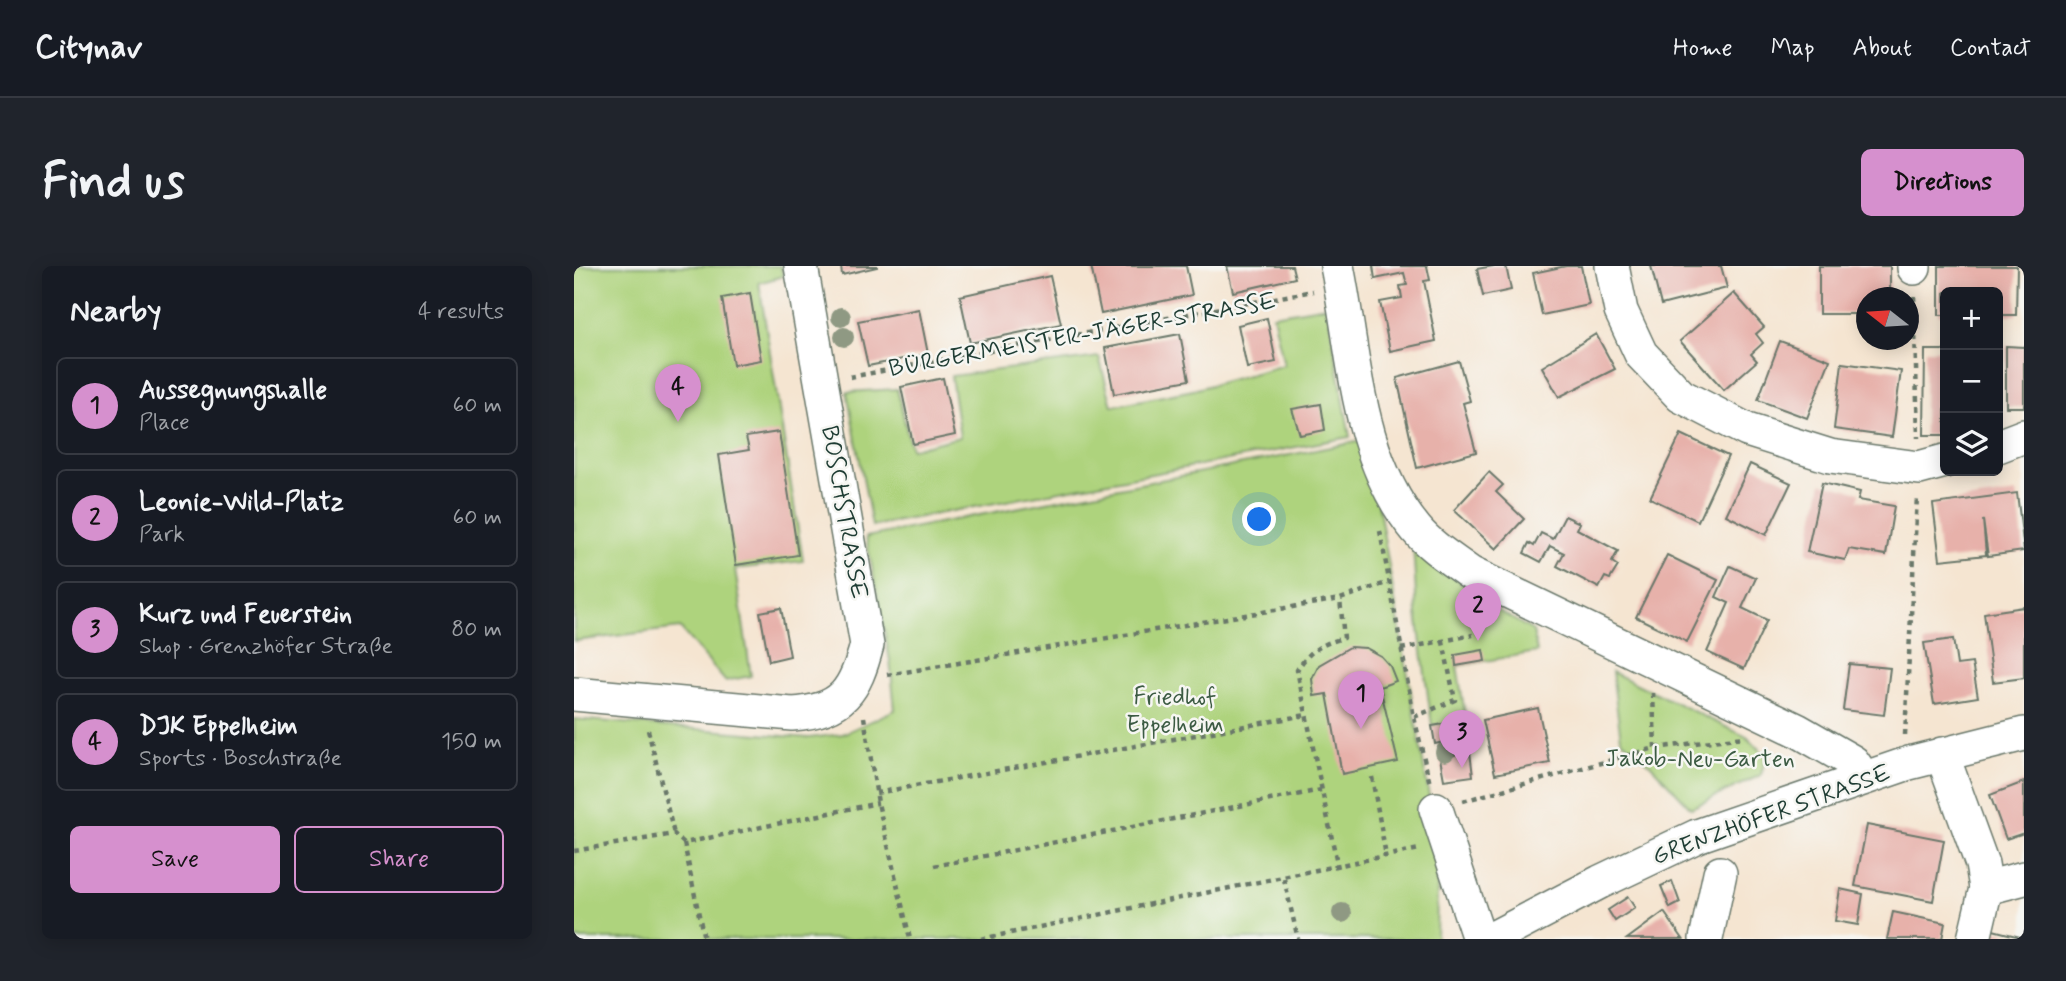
<!DOCTYPE html>
<meta charset="utf-8">
<style>
body{margin:0;font-family:Mynerve,sans-serif;background:#20242c;color:#f1f3f6}
.controls{position:absolute;right:21px;top:21px;display:grid;overflow:hidden;border-radius:10px;box-shadow:0 4px 18px #0003}
.controls button{width:63px;height:63px;display:grid;place-items:center;padding:0;border:0;border-bottom:2px solid #363941;background:#171b24;color:#f1f3f6;font:35px sans-serif}
.compass{position:absolute;left:1282px;top:21px;width:63px;height:63px;border-radius:50%;background:#171b24;box-shadow:0 4px 18px #0003;rotate:287deg}
.you{position:absolute;left:686px;top:254px;width:24px;height:24px;margin:-18px;border:5px solid #fff;border-radius:50%;background:#1a73e8;box-shadow:0 0 0 10px #1a73e833}
.badge{display:grid;place-items:center;width:46px;height:46px;border-radius:50%;background:#d690ce;color:#111;font-size:23px;font-weight:700}
.pin{position:absolute;translate:-50% -58px;filter:drop-shadow(0 2px 4px #0008)}
.pin::after{content:'';position:absolute;top:37px;width:24px;height:21px;background:inherit;clip-path:polygon(0 0,100% 0,50% 100%)}
.list{margin:0;padding:0;list-style:none}
h2{display:flex;justify-content:space-between;align-items:center;height:91px;margin:0;padding:0 28px;font-size:30px}
h2 small{font-size:23px;font-weight:400;color:#9ea1a6}
.list li{display:grid;grid-template-columns:46px 1fr auto;gap:21px;align-items:center;box-sizing:border-box;height:98px;margin:0 14px 14px;padding:0 14px;border:2px solid #363941;border-radius:10px}
.list b{display:block;font-size:26px;white-space:nowrap}
.list p{margin:0;font-size:23px;white-space:nowrap;color:#9ea1a6}
.list em{font-size:23px;font-style:normal;color:#9ea1a6}
.actions{display:flex;gap:14px;padding:21px 28px}
.actions a{flex:1;padding:16px 0;border:2px solid #d690ce;border-radius:10px;text-align:center;font-size:24px;color:#d690ce}
.actions .main{background:#d690ce;color:#111}
.icon{flex:none;width:38px;height:38px;fill:none;stroke:currentColor;stroke-width:2;stroke-linecap:round;stroke-linejoin:round}
.map{position:relative;flex:none;width:1450px;height:673px;overflow:hidden;border-radius:10px}
header{display:flex;align-items:center;gap:42px;box-sizing:border-box;height:98px;padding:0 35px;background:#171b24;border-bottom:2px solid #363941}
header strong{font-size:33px}
nav{display:flex;gap:38px;margin-inline-start:auto;font-size:24px}
.intro{display:flex;align-items:center;justify-content:space-between;box-sizing:border-box;height:168px;padding:0 42px}
h1{margin:0;font-size:49px}
.button{padding:18px 32px;border-radius:10px;background:#d690ce;color:#111;font-size:24px;font-weight:700}
main{display:flex;gap:42px;padding:0 42px}
aside{flex:1;background:#171b24;border-radius:10px;box-shadow:0 4px 18px #0003}
.map>svg:first-child{display:block}
.green{fill:#aed37d;stroke:#668858;stroke-width:2}
.building{fill:#e7b1aa}
.lines{fill:none;stroke-linecap:round;stroke-linejoin:round}
.minor-casing{stroke:#6a786b;stroke-width:36}
.path{stroke:#6a786b;stroke-width:4.5;stroke-dasharray:5 5;stroke-linecap:butt}
.minor{stroke:#fff;stroke-width:33}
.tree{fill:#8f9983}
.labels{text-anchor:middle;stroke-width:5;stroke-linejoin:round;paint-order:stroke}
.street-label{font-size:24px;fill:#1f3d34;stroke:#f6f6f2}
.park-label{font-size:24px;fill:#3c5b43;stroke:#f6f6f2}
</style>
<header>
<strong>Citynav</strong>
<nav><a>Home</a><a>Map</a><a>About</a><a>Contact</a></nav>
</header>
<div class="intro"><h1>Find us</h1><a class="button">Directions</a></div>
<main>
<aside>
<h2>Nearby<small>4 results</small></h2>
<ul class="list">
<li><span class="badge">1</span><div><b>Aussegnungshalle</b><p>Place</p></div><em>60 m</em></li>
<li><span class="badge">2</span><div><b>Leonie-Wild-Platz</b><p>Park</p></div><em>60 m</em></li>
<li><span class="badge">3</span><div><b>Kurz und Feuerstein</b><p>Shop · Grenzhöfer Straße</p></div><em>80 m</em></li>
<li><span class="badge">4</span><div><b>DJK Eppelheim</b><p>Sports · Boschstraße</p></div><em>150 m</em></li>
</ul>
<div class="actions"><a class="main">Save</a><a>Share</a></div>
</aside>
<div class="map">
<svg width="1450" height="673" viewBox="0 0 1450 673">
<rect width="100%" height="100%" fill="#f6f6f2"/>
<filter id="ink" filterUnits="userSpaceOnUse"><feTurbulence type="fractalNoise" baseFrequency=".0143" numOctaves="2"/><feDisplacementMap in="SourceGraphic" scale="14" xChannelSelector="R" yChannelSelector="G"/><feConvolveMatrix kernelMatrix="1 2 1 2 8 2 1 2 1" color-interpolation-filters="sRGB"/></filter>
<filter id="wash" filterUnits="userSpaceOnUse"><feTurbulence type="fractalNoise" baseFrequency=".00686" numOctaves="4" result="noise"/><feDisplacementMap in="SourceGraphic" scale="28" xChannelSelector="R" yChannelSelector="G"/><feGaussianBlur stdDeviation="1.57" result="paint"/><feColorMatrix in="noise" values="0 0 0 0 0 0 0 0 0 0 0 0 0 0 0 0 0 1.4 0 .05"/><feComposite in="paint" operator="in"/></filter>
<g filter="url(#wash)">
<rect width="100%" height="100%" fill="#f5e5d1"/>
<g class="green">
<polygon points="0,0 207,0 209,10 185,17 229,295 161,303 177,410 151,415 106,362 0,375"/>
<polygon points="753,40 776,171 298,260 273,126 323,123 337,183 386,171 377,110 525,91 538,140 619,124 710,99 699,49"/>
<polygon points="793,174 864,582 862,673 0,673 0,453 235,472 269,468 321,444 316,394 292,271"/>
<polygon points="839,277 913,338 959,365 963,386 883,400 892,454 858,460 843,348"/>
<polygon points="1038,406 1173,471 1192,490 1187,509 1117,542 1076,498 1047,473"/>
</g>
<g id="blocks">
<g class="building">
<polygon points="267,0 303,0 303,1 268,9"/>
<polygon points="517,0 612,0 618,29 527,48"/>
<polygon points="653,0 718,0 721,12 659,26"/>
<polygon points="799,0 853,0 856,14 850,15 862,75 816,85 806,36 828,32 826,20 833,19 830,7 801,13"/>
<polygon points="919,0 932,0 937,24 909,30 903,3"/>
<polygon points="992,0 1007,0 1015,39 968,49 959,7"/>
<polygon points="1077,0 1147,0 1153,22 1087,39"/>
<polygon points="1245,0 1316,0 1316,32 1293,32 1293,48 1245,48"/>
<polygon points="1365,0 1443,0 1442,49 1424,49 1424,26 1371,26 1371,49 1365,49"/>
<polygon points="476,10 487,58 396,77 386,30"/>
<polygon points="176,27 187,94 159,99 148,32"/>
<polygon points="1160,27 1190,61 1182,68 1189,77 1177,88 1183,95 1150,124 1106,75"/>
<polygon points="345,43 354,88 294,100 284,55"/>
<polygon points="693,52 702,96 673,102 664,59"/>
<polygon points="606,68 615,114 540,128 531,82"/>
<polygon points="1022,68 1041,103 985,131 968,101"/>
<polygon points="1206,75 1256,94 1233,152 1184,134"/>
<polygon points="1432,80 1450,81 1450,141 1432,141"/>
<polygon points="1351,84 1371,84 1371,169 1350,169"/>
<polygon points="885,95 896,135 889,137 902,186 843,202 823,112"/>
<polygon points="1268,97 1327,105 1318,171 1260,163"/>
<polygon points="369,112 381,169 339,178 327,121"/>
<polygon points="747,138 751,164 726,169 718,143"/>
<polygon points="205,166 224,289 162,299 145,189 175,184 172,171"/>
<polygon points="1107,168 1154,190 1124,255 1076,232"/>
<polygon points="1176,198 1217,217 1192,269 1152,249"/>
<polygon points="915,206 929,219 922,226 950,253 922,283 880,244"/>
<polygon points="1248,217 1286,226 1284,234 1320,240 1312,289 1275,283 1271,294 1233,286"/>
<polygon points="1443,227 1450,285 1414,290 1409,254 1412,289 1366,294 1359,238"/>
<polygon points="991,250 1006,257 1003,263 1044,285 1038,296 1044,300 1036,313 1031,311 1025,322 983,300 990,287 976,280 967,296 950,287 955,277 960,280 967,267 979,273"/>
<polygon points="1093,289 1144,314 1113,376 1062,351"/>
<polygon points="1156,300 1182,312 1168,342 1193,354 1170,403 1133,386 1155,337 1142,331"/>
<polygon points="1450,341 1450,412 1419,416 1410,347"/>
<polygon points="207,342 216,390 195,395 186,346"/>
<polygon points="1379,373 1383,399 1398,397 1404,431 1360,438 1350,377"/>
<polygon points="776,381 792,382 807,390 816,400 822,415 806,421 824,496 768,508 753,428 740,430 738,413 745,399"/>
<polygon points="909,384 911,395 882,400 881,389"/>
<polygon points="1275,398 1316,402 1310,449 1269,444"/>
<polygon points="964,442 976,497 921,508 909,454"/>
<polygon points="892,454 899,510 870,514 866,492 881,489 878,474 861,478 858,460"/>
<polygon points="1450,516 1450,567 1432,573 1416,529"/>
<polygon points="1293,559 1370,574 1359,635 1281,620"/>
<polygon points="1098,615 1106,637 1096,642 1087,620"/>
<polygon points="1266,623 1289,628 1284,659 1261,655"/>
<polygon points="1054,631 1061,642 1041,655 1034,644"/>
<polygon points="1090,646 1109,673 1053,673"/>
<polygon points="1319,646 1371,657 1368,673 1313,673"/>
<polygon points="1419,664 1450,672 1450,673 1416,673"/>
</g>
</g>
</g>
<g filter="url(#ink)">
<use href="#blocks" fill-opacity="0" stroke="#6a786b" stroke-width="2"/>
<g class="lines">
<g class="minor-casing">
<g id="minor">
<path d="M763,0C781,88 782,191 842,263C857,281 877,293 896,307L1223,464L1279,496L1290,512"/>
<polyline points="1038,0 1047,45 1067,88 1107,130 1173,164 1256,190 1345,202 1371,195"/>
<polyline points="1340,2 1340,0"/>
<polyline points="1424,180 1450,170"/>
<path d="M0,428L218,448C269,445 281,424 293,379L227,0"/>
<polyline points="1368,488 1408,598 1412,622 1400,673"/>
<polyline points="862,543 905,673"/>
<polyline points="1412,622 1450,612"/>
<polyline points="917,673 1026,616 1123,570 1335,497 1450,468"/>
<polyline points="1132,673 1146,607"/>
</g>
</g>
<g class="path">
<polyline points="1340,30 1344,172"/>
<polyline points="276,111 739,25"/>
<polyline points="806,265 840,451 856,518"/>
<polyline points="827,383 899,369"/>
<polyline points="313,409 766,333 815,316"/>
<polyline points="1079,427 1081,482"/>
<polyline points="290,451 304,537 336,673"/>
<polyline points="840,451 881,434 869,376"/>
<polyline points="74,464 100,568"/>
<polyline points="1331,469 1343,230"/>
<polyline points="798,511 812,590"/>
<polyline points="302,527 732,449"/>
<polyline points="889,535 1081,482 1170,471"/>
<polyline points="110,577 130,673"/>
<polyline points="0,585 100,568 110,577 304,537"/>
<polyline points="360,600 747,524"/>
<path d="M764,602L723,404C736,384 747,378 770,372L766,333"/>
<polyline points="710,613 724,673"/>
<polyline points="407,673 845,583"/>
</g>
<use href="#minor" class="minor"/>
</g>
<g class="tree">
<circle cx="267" cy="51" r="10"/>
<circle cx="270" cy="71" r="10"/>
<circle cx="871" cy="486" r="10"/>
<circle cx="768" cy="647" r="10"/>
</g>
</g>
<g class="labels">
<g class="street-label">
<text transform="translate(508 68) rotate(-10)" y="8">BÜRGERMEISTER-JÄGER-STRASSE</text>
<text transform="translate(271 246) rotate(80)" y="8">BOSCHSTRASSE</text>
<text transform="translate(1197 548) rotate(-20)" y="8">GRENZHÖFER STRASSE</text>
</g>
<g class="park-label">
<text x="601" y="438">Friedhof<tspan x="601" dy="28">Eppelheim</tspan></text>
<text x="1126" y="500">Jakob-Neu-Garten</text>
</g>
</g>
</svg>
<div class="controls">
<button>+</button>
<button>−</button>
<button><svg class="icon" aria-label="layers" viewBox="0 0 24 24"><path d="M12 4l9 5-9 5-9-5zM3 14l9 5 9-5"/></svg></button>
</div>
<svg class="compass" viewBox="-18 -18 36 36"><path d="M0-13l5 13h-10z" fill="#e53935"/><path d="M0 13l5-13h-10z" fill="#9ea1a6"/></svg>
<div class="you"></div>
<div class="pin badge" style="left:787px;top:463px">1</div>
<div class="pin badge" style="left:904px;top:375px">2</div>
<div class="pin badge" style="left:888px;top:502px">3</div>
<div class="pin badge" style="left:104px;top:156px">4</div>
</div>
</main>
